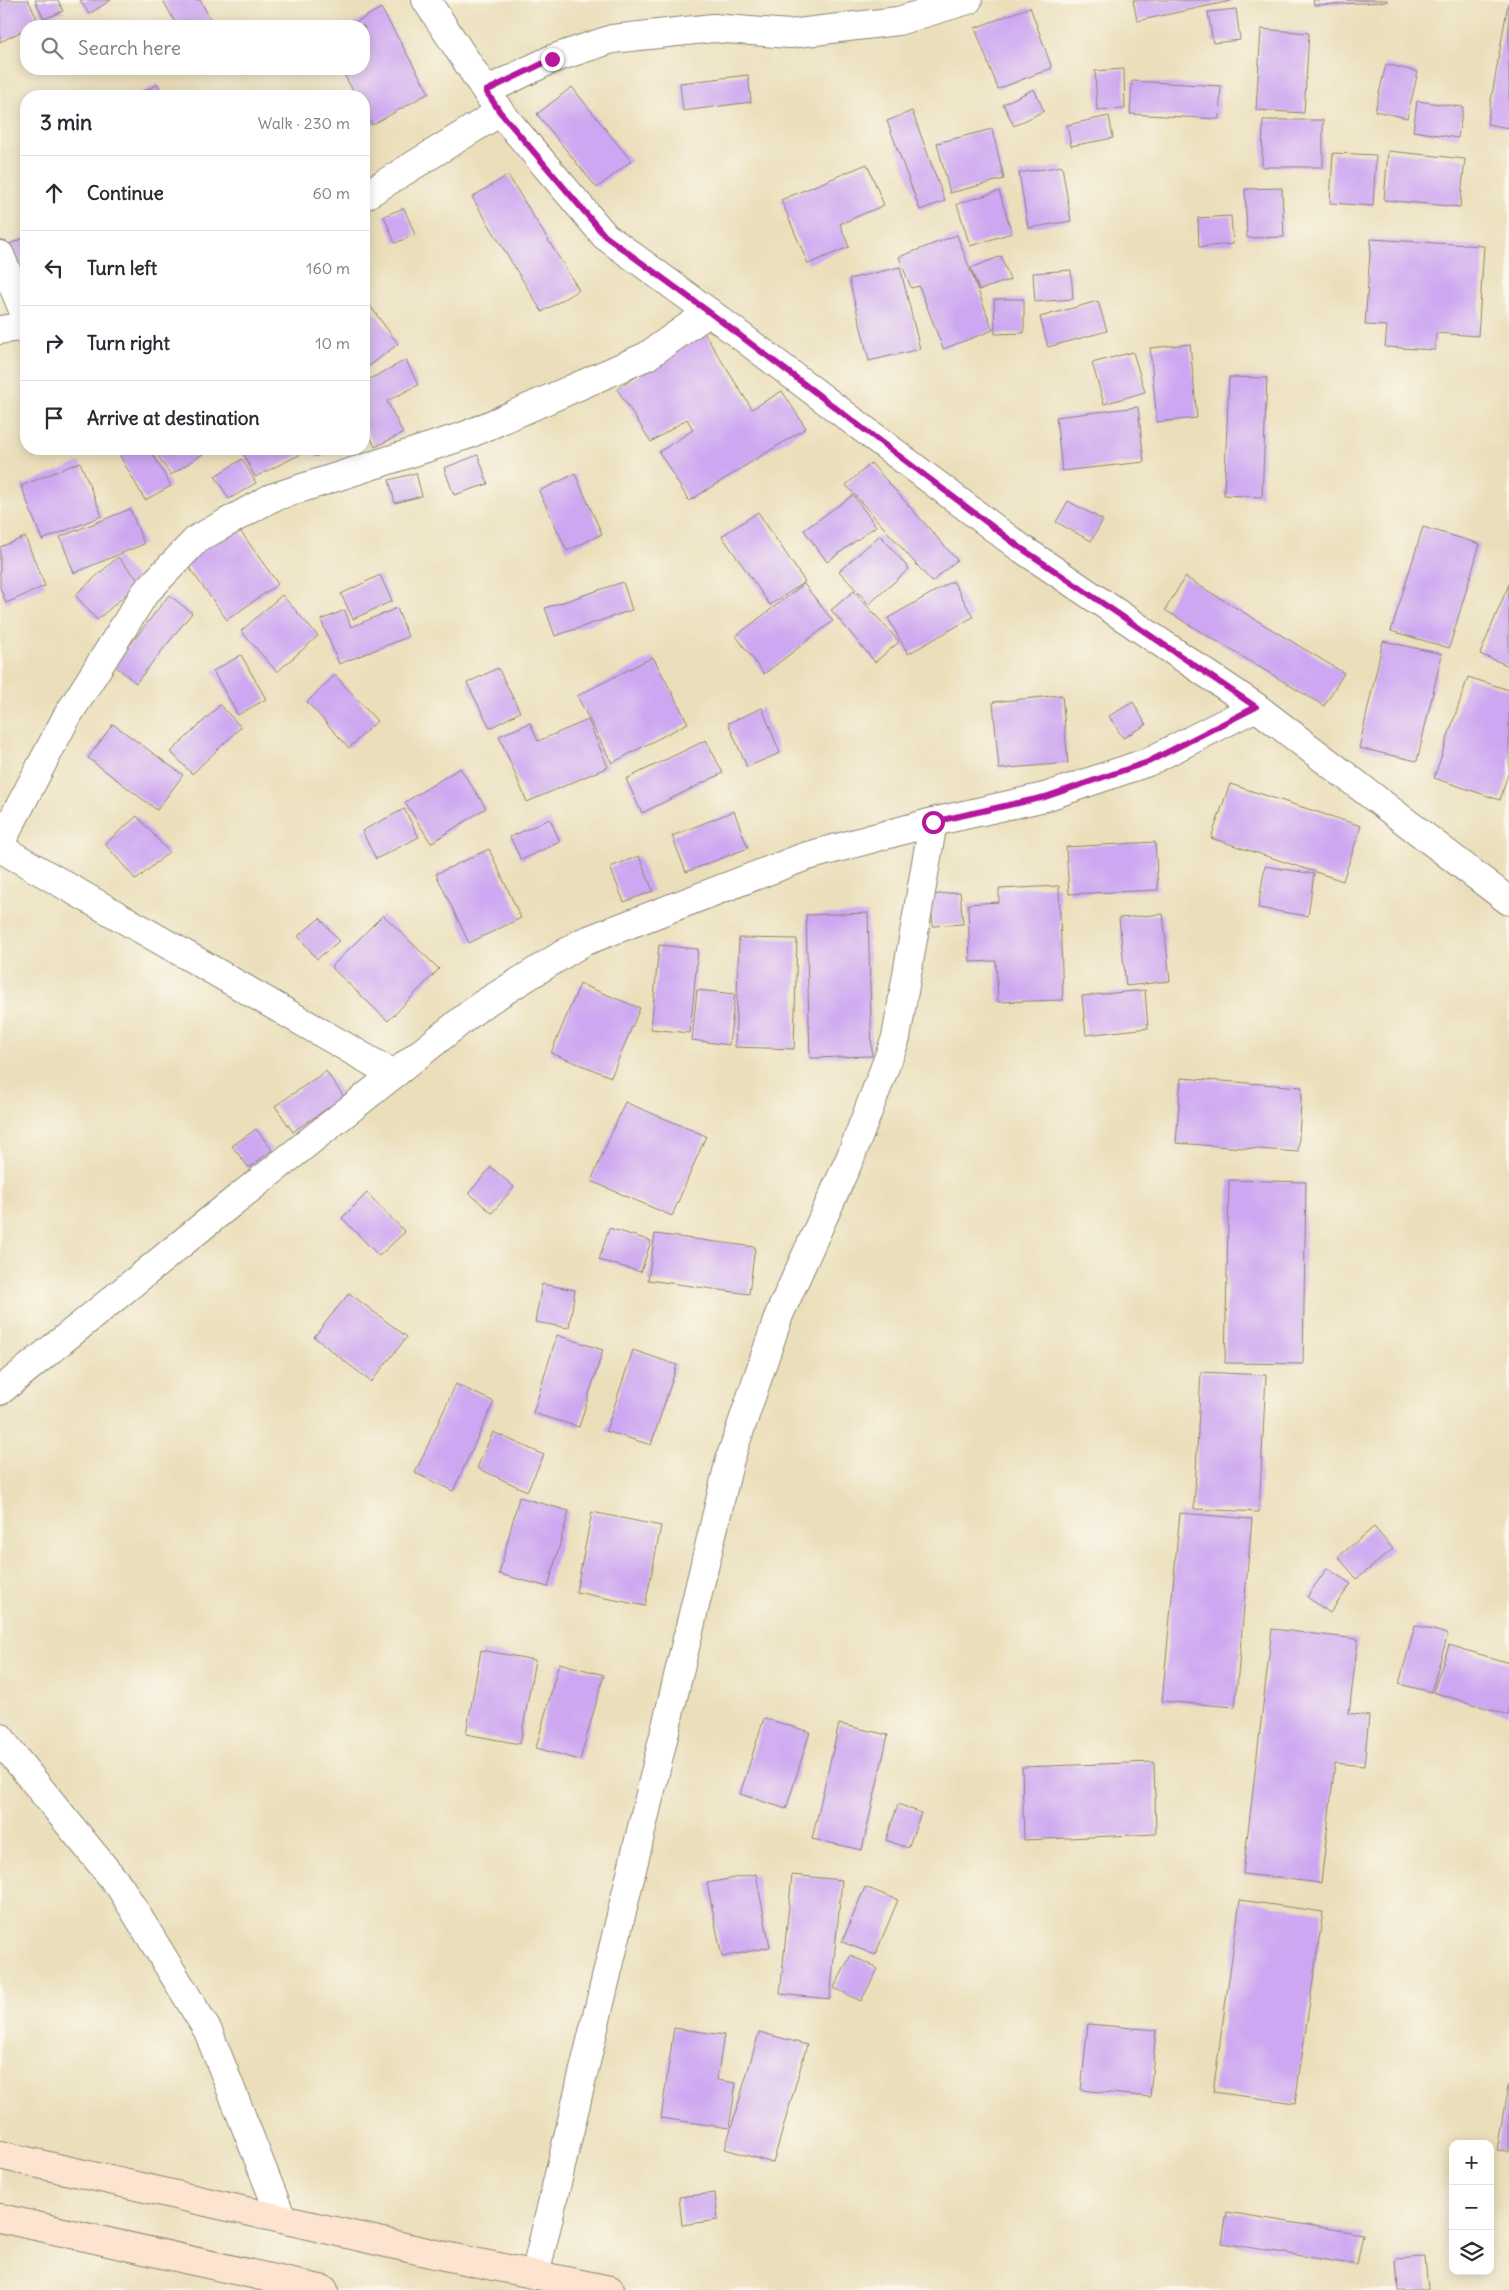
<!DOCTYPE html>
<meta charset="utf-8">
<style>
body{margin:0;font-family:Delius,sans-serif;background:#f7f7f7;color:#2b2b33}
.controls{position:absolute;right:15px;bottom:15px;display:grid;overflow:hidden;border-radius:10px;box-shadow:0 2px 12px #0003}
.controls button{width:45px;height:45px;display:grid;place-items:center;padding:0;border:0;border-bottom:1px solid #e1e1e2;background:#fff;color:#2b2b33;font:25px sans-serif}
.stop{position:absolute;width:15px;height:15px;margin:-11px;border:4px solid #b5179e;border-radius:50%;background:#fff}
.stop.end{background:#b5179e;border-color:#fff;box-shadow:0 1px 5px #0008}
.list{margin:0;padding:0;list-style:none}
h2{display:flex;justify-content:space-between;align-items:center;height:65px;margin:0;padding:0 20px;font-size:21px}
h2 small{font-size:16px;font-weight:400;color:#7c7c81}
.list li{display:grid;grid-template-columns:32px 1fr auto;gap:15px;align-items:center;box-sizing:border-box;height:75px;padding:0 20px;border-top:1px solid #e1e1e2}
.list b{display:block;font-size:19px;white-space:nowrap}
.list em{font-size:16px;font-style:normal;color:#7c7c81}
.icon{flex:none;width:28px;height:28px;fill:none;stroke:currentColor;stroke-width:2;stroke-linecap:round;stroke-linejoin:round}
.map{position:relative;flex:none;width:1509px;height:2290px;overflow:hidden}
.search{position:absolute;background:#fff;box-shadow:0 2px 12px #0003;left:20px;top:20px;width:350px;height:55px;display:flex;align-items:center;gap:12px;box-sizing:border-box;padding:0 18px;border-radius:20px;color:#7c7c81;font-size:19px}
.panel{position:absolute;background:#fff;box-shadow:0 2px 12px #0003;left:20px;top:90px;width:350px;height:365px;border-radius:20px}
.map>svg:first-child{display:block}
.building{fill:#cda7f1}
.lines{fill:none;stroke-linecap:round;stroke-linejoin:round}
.street-casing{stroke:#8b8573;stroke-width:30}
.secondary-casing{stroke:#8b8573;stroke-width:30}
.street{stroke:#fff;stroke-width:28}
.secondary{stroke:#fde4d1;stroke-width:28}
.route{stroke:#b5179e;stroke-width:6}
</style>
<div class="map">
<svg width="1509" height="2290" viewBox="0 0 1509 2290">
<rect width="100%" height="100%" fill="#fbf7ec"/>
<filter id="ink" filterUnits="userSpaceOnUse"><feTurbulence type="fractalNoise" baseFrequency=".02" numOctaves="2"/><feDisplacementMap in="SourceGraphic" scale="10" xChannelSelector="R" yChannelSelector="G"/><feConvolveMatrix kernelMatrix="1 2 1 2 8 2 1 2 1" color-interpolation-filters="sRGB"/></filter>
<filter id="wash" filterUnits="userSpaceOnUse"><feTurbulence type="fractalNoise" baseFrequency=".0096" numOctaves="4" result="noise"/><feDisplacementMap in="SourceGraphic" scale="20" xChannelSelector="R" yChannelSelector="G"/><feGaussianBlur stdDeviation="1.12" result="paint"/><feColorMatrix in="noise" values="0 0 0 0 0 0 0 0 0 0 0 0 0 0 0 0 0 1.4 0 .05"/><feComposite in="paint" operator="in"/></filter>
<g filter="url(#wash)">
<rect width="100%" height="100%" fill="#ebdfbb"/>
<g id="blocks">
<g class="building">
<polygon points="0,0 28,0 39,23 26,26 26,29 0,42"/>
<polygon points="35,0 58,0 63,11 44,19"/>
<polygon points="80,0 111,0 89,14"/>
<polygon points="163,0 200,0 214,26 177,26"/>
<polygon points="1133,0 1231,0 1231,1 1137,21"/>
<polygon points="1313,0 1387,0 1387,2 1314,5"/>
<polygon points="1508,3 1509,3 1509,128 1487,124"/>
<polygon points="1030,7 1052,68 998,89 975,28"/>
<polygon points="381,8 429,93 372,125 364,109 364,96 356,96 341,69 364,69 364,26 349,26"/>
<polygon points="1236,9 1240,40 1213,43 1208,12"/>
<polygon points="1261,29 1309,33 1304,113 1256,110"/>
<polygon points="1386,64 1418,72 1407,118 1375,111"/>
<polygon points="1124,69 1125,109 1097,110 1095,71"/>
<polygon points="748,75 751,102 683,111 680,83"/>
<polygon points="1132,81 1221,86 1219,119 1130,114"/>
<polygon points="158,84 164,96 134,96"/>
<polygon points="572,87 631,161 597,188 537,114"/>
<polygon points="1034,89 1044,111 1014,126 1003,104"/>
<polygon points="1417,101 1463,107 1458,138 1413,131"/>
<polygon points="912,111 945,201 920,210 887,121"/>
<polygon points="1109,116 1113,138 1071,146 1067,125"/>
<polygon points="1263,120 1323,120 1323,167 1262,167"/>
<polygon points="992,129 1004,179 950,193 937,143"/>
<polygon points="1388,151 1465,159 1460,207 1384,200"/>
<polygon points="1333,153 1376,155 1373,206 1330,203"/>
<polygon points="867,164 884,205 840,224 849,247 808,264 781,200"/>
<polygon points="1062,166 1071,221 1028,228 1019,173"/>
<polygon points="508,175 579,290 542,312 472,197"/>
<polygon points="1282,188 1284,237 1247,238 1245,189"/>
<polygon points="999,191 1012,233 970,246 957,204"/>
<polygon points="404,208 415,235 395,243 384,216"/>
<polygon points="1231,216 1233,244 1199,247 1198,218"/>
<polygon points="957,235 993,330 943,349 919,286 911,288 899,257"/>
<polygon points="26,237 26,292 5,246"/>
<polygon points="1371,239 1484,246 1478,336 1436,333 1435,350 1385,347 1387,326 1365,325"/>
<polygon points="1001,256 1010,280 979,290 971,268"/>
<polygon points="900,267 920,349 869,361 849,279"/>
<polygon points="1071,270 1073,299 1035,302 1033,273"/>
<polygon points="365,299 398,344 364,370 364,301"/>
<polygon points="994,299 1024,299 1024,333 995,334"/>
<polygon points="1098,301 1107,331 1048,347 1040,317"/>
<polygon points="704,333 752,409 782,391 806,428 689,501 659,452 693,430 687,419 651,442 617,389"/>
<polygon points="1190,344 1197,418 1157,422 1150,348"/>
<polygon points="1133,352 1145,392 1104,404 1092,363"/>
<polygon points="406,360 418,385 387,401 403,433 375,447 364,424 364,382"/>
<polygon points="1229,377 1267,378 1262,497 1224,495"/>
<polygon points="1138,407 1144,462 1062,471 1056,417"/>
<polygon points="116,449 150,449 171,486 145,500"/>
<polygon points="153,449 210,449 171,475"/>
<polygon points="241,449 301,449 303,453 255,477"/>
<polygon points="311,449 333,449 315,457"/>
<polygon points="478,455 488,484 454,495 444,468"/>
<polygon points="242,459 256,483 229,499 215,476"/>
<polygon points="80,462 102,516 42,540 21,486"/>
<polygon points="871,463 957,560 932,582 846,485"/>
<polygon points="416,473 422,496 395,503 389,480"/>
<polygon points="575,474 602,534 567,551 539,491"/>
<polygon points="853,495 876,526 827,562 804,530"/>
<polygon points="1068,501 1103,520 1091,541 1056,522"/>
<polygon points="130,509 144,544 74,573 60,537"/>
<polygon points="758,512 805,582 770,605 722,536"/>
<polygon points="234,522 278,584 227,620 183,559"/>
<polygon points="1423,527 1480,544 1449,648 1391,631"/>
<polygon points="880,535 909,569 869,604 839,571"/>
<polygon points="25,537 45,586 6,603 0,588 0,547"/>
<polygon points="118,557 140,582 97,620 75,595"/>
<polygon points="380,575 392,601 353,619 341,594"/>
<polygon points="1185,577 1344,673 1324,706 1165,610"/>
<polygon points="953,581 973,617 908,654 888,618"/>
<polygon points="623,582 632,610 555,636 545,608"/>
<polygon points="804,584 833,621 764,674 736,636"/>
<polygon points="1509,584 1509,666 1480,654"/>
<polygon points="854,591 899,642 875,662 831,610"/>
<polygon points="169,595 192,613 136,683 114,665"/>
<polygon points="282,595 318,636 277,672 241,631"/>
<polygon points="397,608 408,637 339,664 321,620 345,610 351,627"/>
<polygon points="1383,641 1442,654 1417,761 1359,748"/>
<polygon points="241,655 266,699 238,715 213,671"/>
<polygon points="653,657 688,723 612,763 577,696"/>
<polygon points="498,668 520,712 490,728 467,683"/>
<polygon points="335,675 377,721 349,748 307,702"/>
<polygon points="1468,677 1509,690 1509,771 1500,800 1434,778"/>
<polygon points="1062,695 1068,763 999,769 993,702"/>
<polygon points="1133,702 1146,725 1123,738 1109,716"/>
<polygon points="220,705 241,727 192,774 171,752"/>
<polygon points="762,708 780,753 747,767 728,723"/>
<polygon points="588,720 608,767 527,802 499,736 530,723 538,741"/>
<polygon points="113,724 183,775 157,810 88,758"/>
<polygon points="706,740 723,773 642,813 626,779"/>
<polygon points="460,768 486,808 431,843 405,802"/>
<polygon points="1230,784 1361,826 1343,881 1211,838"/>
<polygon points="404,809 419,837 376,859 362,831"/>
<polygon points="734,811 748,848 686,872 672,836"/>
<polygon points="137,816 169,852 136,880 105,844"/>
<polygon points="550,819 560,842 521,860 510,837"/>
<polygon points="1155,842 1158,890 1069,894 1066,847"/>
<polygon points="489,849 521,918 469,943 436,874"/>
<polygon points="639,856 653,891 624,902 610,867"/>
<polygon points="1265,866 1314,874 1308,916 1258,908"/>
<polygon points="1059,886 1063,1000 998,1002 996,961 970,962 968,904 999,902 999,889"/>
<polygon points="960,892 963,924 933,926 930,895"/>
<polygon points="868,913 872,1056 810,1058 806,915"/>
<polygon points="1163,914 1170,981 1126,986 1119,918"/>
<polygon points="383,915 439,969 388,1021 331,967"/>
<polygon points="320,918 339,941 317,959 298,936"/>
<polygon points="739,938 797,939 794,1049 735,1047"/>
<polygon points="659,945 698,949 690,1033 651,1029"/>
<polygon points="580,984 640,1008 611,1077 551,1053"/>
<polygon points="697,990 735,994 729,1045 692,1040"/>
<polygon points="1145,990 1148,1028 1086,1035 1082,996"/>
<polygon points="326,1071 344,1097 293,1132 275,1106"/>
<polygon points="1181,1078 1302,1087 1298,1152 1176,1143"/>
<polygon points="625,1102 706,1136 672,1216 591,1181"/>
<polygon points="256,1129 272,1150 249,1168 232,1146"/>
<polygon points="491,1167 514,1187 492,1213 469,1193"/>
<polygon points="1229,1180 1306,1182 1303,1364 1225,1363"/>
<polygon points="367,1193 405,1232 379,1256 342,1218"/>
<polygon points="609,1228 651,1241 641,1272 599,1260"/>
<polygon points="655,1234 755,1247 749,1294 648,1280"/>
<polygon points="542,1284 575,1290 569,1328 535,1322"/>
<polygon points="349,1293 407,1337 371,1382 314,1337"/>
<polygon points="557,1335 603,1350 579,1427 533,1413"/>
<polygon points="633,1350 677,1365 651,1445 606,1431"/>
<polygon points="1201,1372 1266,1375 1259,1512 1194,1509"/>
<polygon points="456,1384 494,1402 453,1491 415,1473"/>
<polygon points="493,1432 544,1455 527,1491 477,1468"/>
<polygon points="519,1497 569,1511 548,1587 499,1574"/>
<polygon points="592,1512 661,1526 645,1606 576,1592"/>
<polygon points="1180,1513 1252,1519 1235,1707 1162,1701"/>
<polygon points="1374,1527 1393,1549 1357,1579 1338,1557"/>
<polygon points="1327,1568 1351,1584 1330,1613 1307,1597"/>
<polygon points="1415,1625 1448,1634 1431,1692 1399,1684"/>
<polygon points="1272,1629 1358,1639 1349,1713 1369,1716 1364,1766 1335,1763 1321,1883 1243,1874"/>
<polygon points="1449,1645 1509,1663 1509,1715 1433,1692"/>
<polygon points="481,1650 535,1660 520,1744 466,1734"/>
<polygon points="559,1663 604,1675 580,1760 536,1748"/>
<polygon points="764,1718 810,1732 786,1809 740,1794"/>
<polygon points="839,1724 888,1735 862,1850 812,1839"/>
<polygon points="1154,1762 1156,1834 1024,1840 1022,1767"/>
<polygon points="898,1804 921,1813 908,1848 886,1840"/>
<polygon points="756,1874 770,1947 722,1957 707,1883"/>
<polygon points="792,1875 842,1880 830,1999 780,1994"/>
<polygon points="865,1887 898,1900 875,1955 842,1942"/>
<polygon points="1240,1900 1323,1912 1295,2103 1213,2092"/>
<polygon points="851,1955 878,1969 861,2001 834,1988"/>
<polygon points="1088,2024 1156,2030 1150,2097 1081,2090"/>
<polygon points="674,2028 724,2035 717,2080 736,2083 729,2128 661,2118"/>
<polygon points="759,2032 807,2045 773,2163 725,2149"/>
<polygon points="1508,2085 1509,2085 1509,2151 1497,2150"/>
<polygon points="715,2193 718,2220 682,2225 679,2197"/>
<polygon points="1227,2212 1363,2234 1357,2265 1222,2243"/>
<polygon points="1425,2257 1428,2290 1398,2290 1396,2259"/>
</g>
</g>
</g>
<g filter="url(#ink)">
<use href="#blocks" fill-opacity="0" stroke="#8b8573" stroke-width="1"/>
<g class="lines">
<g class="street-casing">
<g id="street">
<polyline points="426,0 500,112 605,236 709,312 1018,546 1256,707 1509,901"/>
<polyline points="486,91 552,59 612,39 713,28 789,34 898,21 968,0"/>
<polyline points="364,196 500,112"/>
<polyline points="0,255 26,317"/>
<polyline points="0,330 26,326"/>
<polyline points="0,844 66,718 145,593 197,539 271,498 467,435 647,356 709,312"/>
<polyline points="0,848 393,1074"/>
<polyline points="0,1391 214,1217 480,1006 583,942 804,857 933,822 1045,797 1148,762 1256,707"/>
<polyline points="0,1737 11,1753 120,1887 208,2031 282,2219"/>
<polyline points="535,2275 730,1459 779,1315 851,1156 896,1038 933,822"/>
</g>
</g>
<g class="secondary-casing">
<g id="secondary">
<polyline points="0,2155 435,2254 610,2290"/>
<polyline points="0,2218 324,2290"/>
</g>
</g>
<use href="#street" class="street"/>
<use href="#secondary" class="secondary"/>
</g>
</g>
<g class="lines" filter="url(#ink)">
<polyline class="route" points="552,59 486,91 500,112 605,236 709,312 1018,546 1256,707 1148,762 1045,797 933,822"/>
</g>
</svg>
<div class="controls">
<button>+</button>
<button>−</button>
<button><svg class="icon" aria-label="layers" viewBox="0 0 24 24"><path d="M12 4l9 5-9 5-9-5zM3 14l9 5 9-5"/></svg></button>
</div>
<div class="stop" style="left:933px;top:822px"></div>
<div class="stop end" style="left:552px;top:59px"></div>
<div class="search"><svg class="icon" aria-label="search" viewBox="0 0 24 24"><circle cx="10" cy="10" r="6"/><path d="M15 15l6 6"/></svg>Search here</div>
<section class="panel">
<h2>3 min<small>Walk · 230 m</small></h2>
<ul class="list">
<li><svg class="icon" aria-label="ahead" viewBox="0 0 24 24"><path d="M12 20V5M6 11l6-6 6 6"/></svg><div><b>Continue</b></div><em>60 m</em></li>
<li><svg class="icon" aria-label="left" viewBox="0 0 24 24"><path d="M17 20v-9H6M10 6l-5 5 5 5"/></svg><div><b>Turn left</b></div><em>160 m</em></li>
<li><svg class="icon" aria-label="right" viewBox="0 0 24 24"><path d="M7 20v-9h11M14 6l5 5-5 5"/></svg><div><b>Turn right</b></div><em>10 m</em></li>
<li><svg class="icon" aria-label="arrive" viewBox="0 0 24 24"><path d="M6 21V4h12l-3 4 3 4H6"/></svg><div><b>Arrive at destination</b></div></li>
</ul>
</section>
</div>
